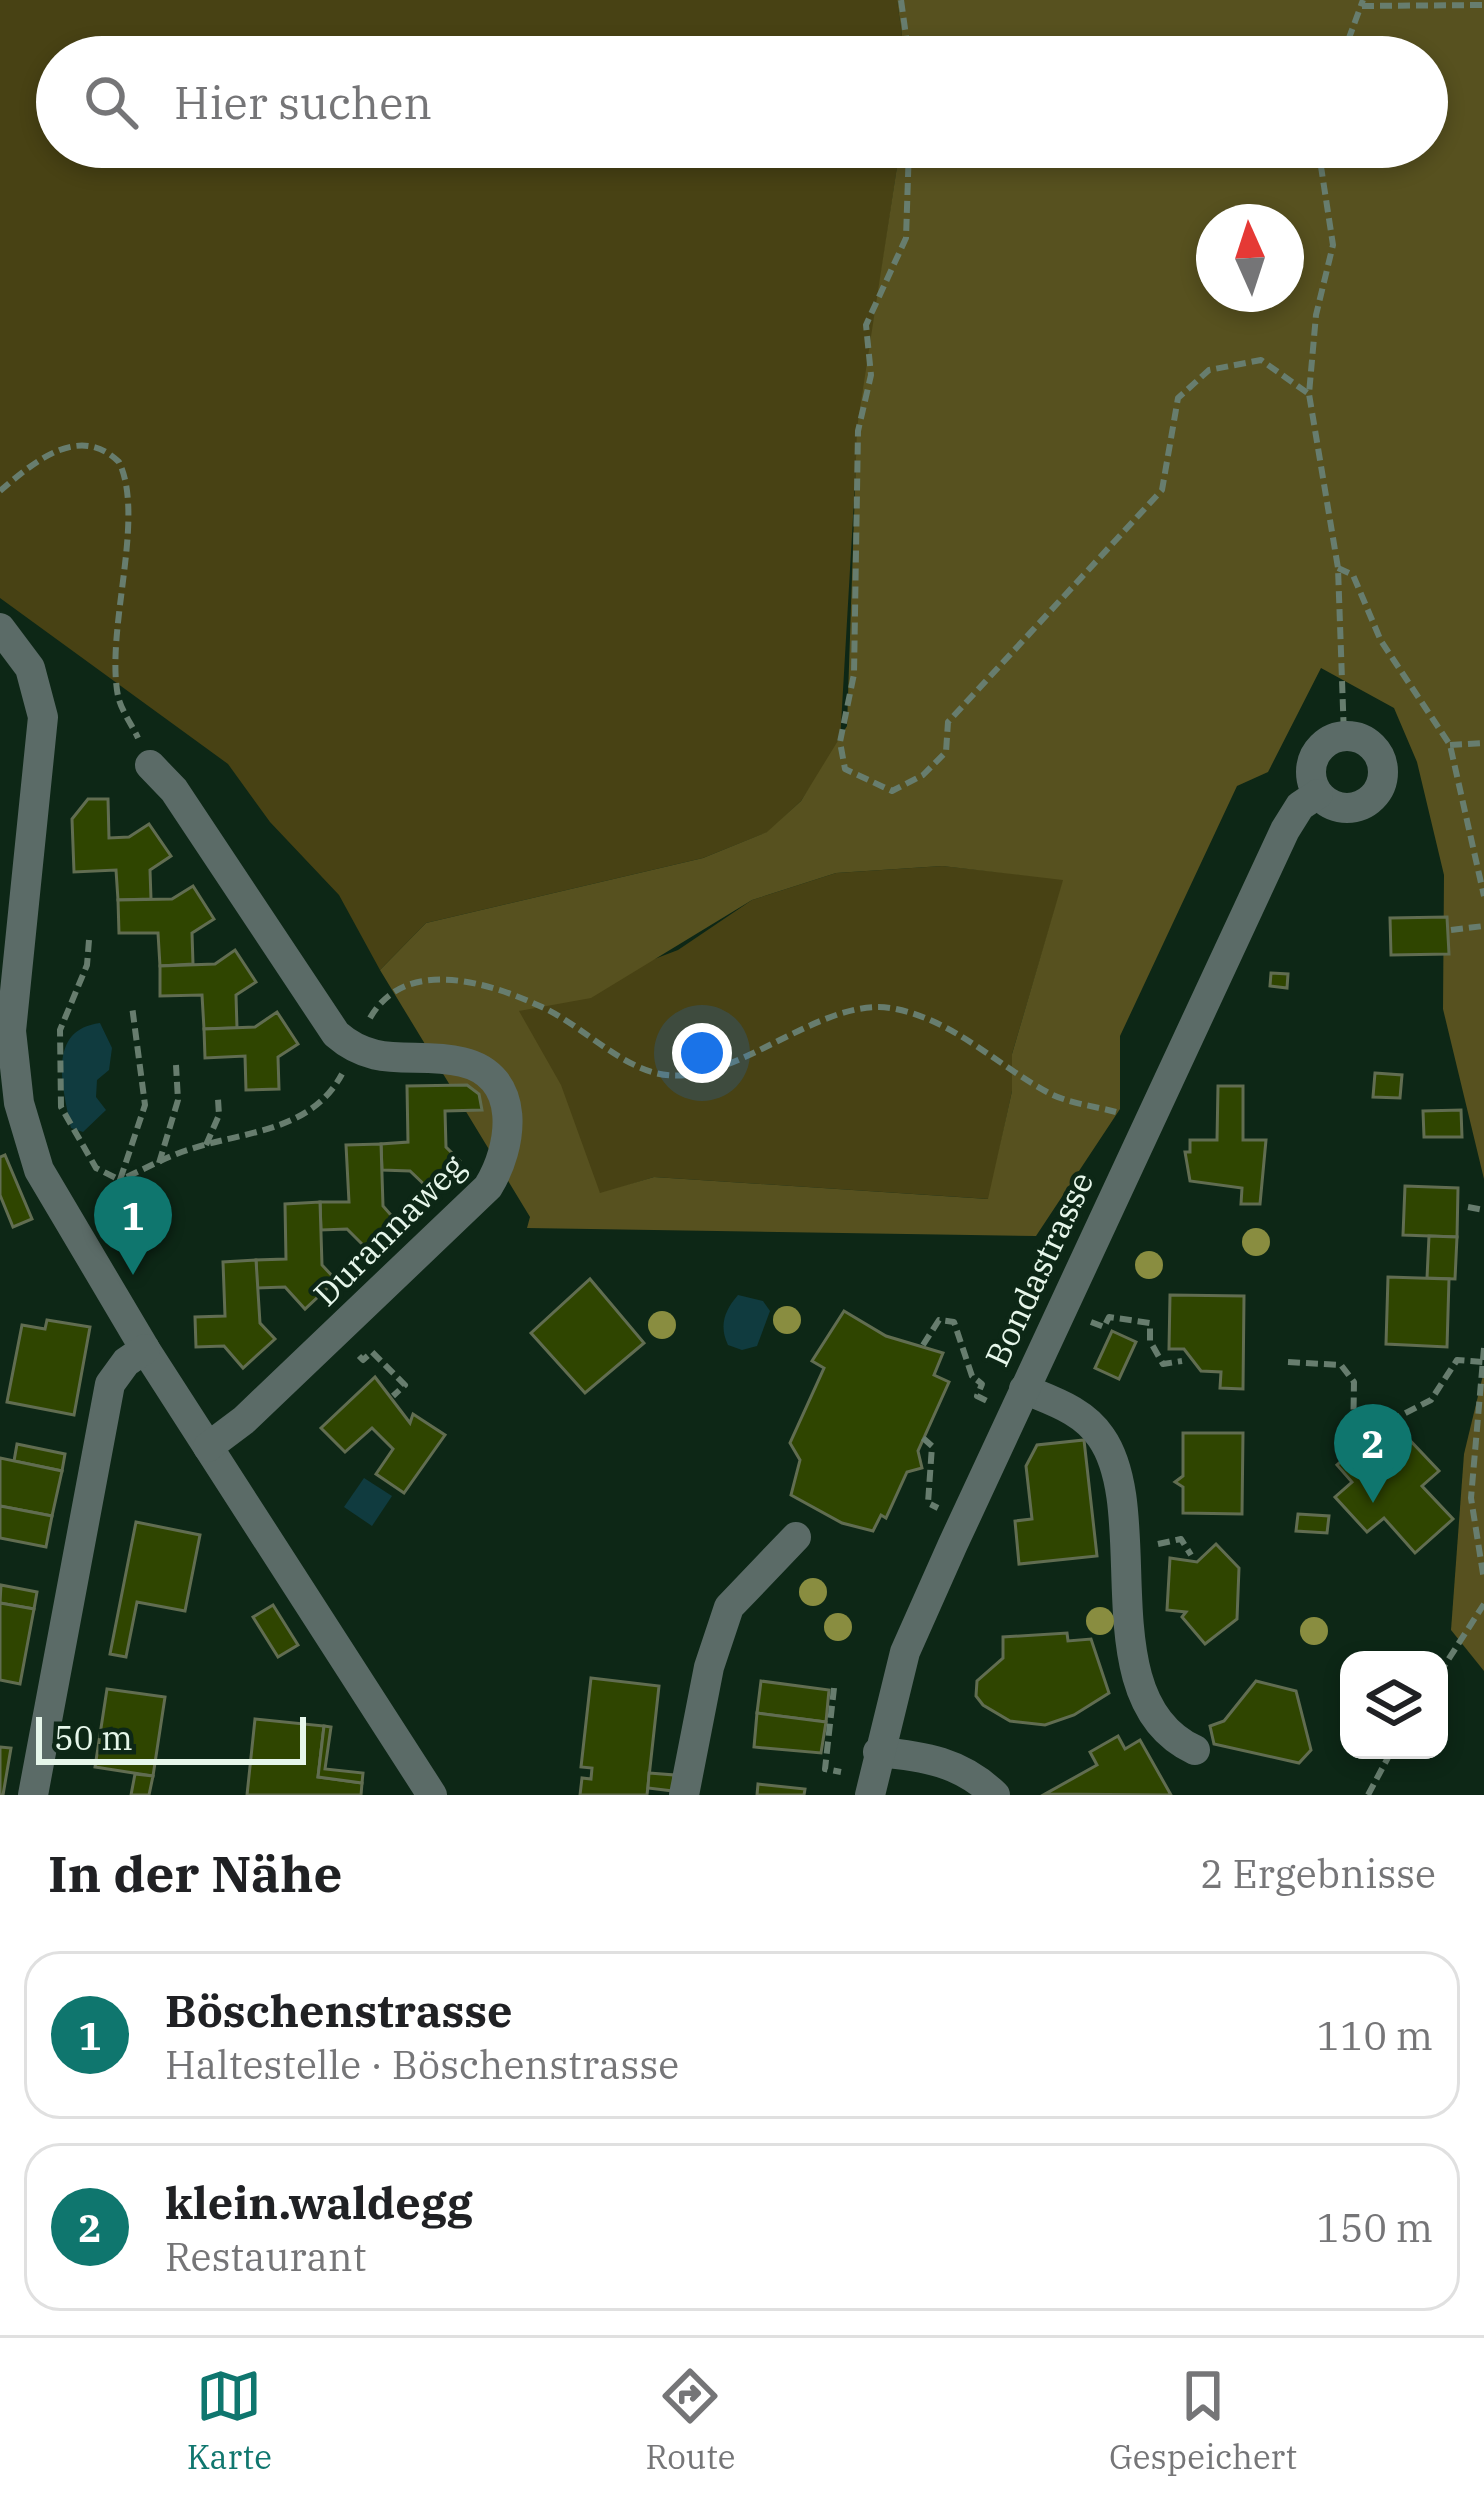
<!DOCTYPE html>
<html lang="de">
<meta charset="utf-8">
<style>
body{margin:0;font-family:"IBM Plex Serif",serif;background:#f2f2f2;color:#202124}
.controls{position:absolute;right:36px;bottom:36px;display:grid;overflow:hidden;border-radius:24px;box-shadow:0 6px 18px #0003}
.controls button{width:108px;height:108px;display:grid;place-items:center;padding:0;border:0;border-bottom:3px solid #e0e0e0;background:#fff;color:#202124;font:60px sans-serif}
.compass{position:absolute;left:1196px;top:204px;width:108px;height:108px;border-radius:50%;background:#fff;box-shadow:0 6px 18px #0003;rotate:357deg}
.scale{position:absolute;left:36px;bottom:30px;width:270px;box-sizing:border-box;padding-left:12px;border:6px solid #e6f6ea;border-top:0;font-size:33px;line-height:42px;white-space:nowrap;color:#e6f6ea;-webkit-text-stroke:9px #0d2716;paint-order:stroke}
.you{position:absolute;left:702px;top:1053px;width:42px;height:42px;margin:-30px;border:9px solid #fff;border-radius:50%;background:#1a73e8;box-shadow:0 0 0 18px #1a73e833}
.badge{display:grid;place-items:center;width:78px;height:78px;border-radius:50%;background:#0f766e;color:#fff;font-size:39px;font-weight:700}
.pin{position:absolute;translate:-50% -99px;filter:drop-shadow(0 3px 6px #0008)}
.pin::after{content:'';position:absolute;top:63px;width:42px;height:36px;background:inherit;clip-path:polygon(0 0,100% 0,50% 100%)}
.list{margin:0;padding:0;list-style:none}
h2{display:flex;justify-content:space-between;align-items:center;height:156px;margin:0;padding:0 48px;font-size:51px}
h2 small{font-size:39px;font-weight:400;color:#757577}
.list li{display:grid;grid-template-columns:78px 1fr auto;gap:36px;align-items:center;box-sizing:border-box;height:168px;margin:0 24px 24px;padding:0 24px;border:3px solid #e0e0e0;border-radius:36px}
.list b{display:block;font-size:45px;white-space:nowrap}
.list p{margin:0;font-size:39px;white-space:nowrap;color:#757577}
.list em{font-size:39px;font-style:normal;color:#757577}
.icon{flex:none;width:66px;height:66px;fill:none;stroke:currentColor;stroke-width:2;stroke-linecap:round;stroke-linejoin:round}
.map{position:relative;flex:none;width:1484px;height:1795px;overflow:hidden}
.search{position:absolute;background:#fff;box-shadow:0 6px 18px #0003;left:36px;right:36px;top:36px;height:132px;display:flex;align-items:center;gap:30px;box-sizing:border-box;padding:0 42px;border-radius:66px;color:#757577;font-size:45px}
.sheet{height:540px;background:#fff}
nav{display:flex;justify-content:space-around;align-items:center;box-sizing:border-box;height:168px;border-top:3px solid #e0e0e0;background:#fff;font-size:33px;color:#757577}
nav a{display:grid;justify-items:center;gap:6px}
nav .on{color:#0f766e}
.map>svg:first-child{display:block}
.green{fill:#484214}
.forest{fill:#57511f;fill-rule:evenodd}
.water{fill:#103b3f}
.building{fill:#2f4500;stroke:#616d51;stroke-width:3}
.lines{fill:none;stroke-linecap:round;stroke-linejoin:round}
.path{stroke:#677d6e;stroke-width:6;stroke-dasharray:12 6;stroke-linecap:butt}
.minor{stroke:#5b6b67;stroke-width:30}
.tree{fill:#898d40}
.labels{text-anchor:middle;stroke-width:9;stroke-linejoin:round;paint-order:stroke}
.street-label{font-size:33px;fill:#e6f6ea;stroke:#0d2716}
</style>
<div class="map">
<svg width="1484" height="1795" viewBox="0 0 1484 1795">
<rect width="100%" height="100%" fill="#0d2716"/>
<g class="green">
<polygon points="0,0 897,0 905,57 57,57 57,147 900,147 858,431 840,742 801,801 768,832 703,858 426,923 380,970 339,895 270,822 228,764 0,598"/>
<polygon points="942,866 1064,879 1012,1054 1012,1091 989,1199 654,1177 600,1194 518,1011 678,950 752,900 836,873"/>
</g>
<g class="forest">
<path d="M897,0H1484V1179L1443,1009L1444,875L1417,762L1394,708L1321,668L1268,772L1237,786L1120,1036V1109L1036,1236L527,1228L530,1217L380,970L426,923L703,858L767,832L801,801L847,726L857,428L900,147H1427V57H905ZM1214,222H1286V294H1214ZM942,866L1063,880L1012,1054V1091L988,1199L654,1177L600,1193L561,1085L519,1011L591,998L752,900L836,873Z"/>
<polygon points="1484,1371 1484,1671 1451,1630 1464,1454"/>
</g>
<g class="water">
<path d="M100,1023L112,1048L109,1070L97,1080L96,1097L106,1110L83,1132L71,1128C63,1087 46,1030 100,1023Z"/>
<path d="M738,1295L763,1301L770,1311L757,1346L742,1350L728,1345C719,1326 724,1311 738,1295Z"/>
<polygon points="364,1478 392,1496 372,1526 344,1507"/>
</g>
<g class="building">
<polygon points="88,799 108,799 109,838 129,837 149,824 171,856 150,870 151,899 118,900 116,870 74,872 72,819"/>
<polygon points="193,886 214,919 192,933 193,964 160,966 158,933 119,933 118,900 172,899"/>
<polygon points="1447,917 1449,954 1391,955 1390,918"/>
<polygon points="235,950 256,982 236,995 237,1028 204,1029 202,995 160,996 160,966 215,964"/>
<polygon points="1271,973 1288,974 1287,988 1270,986"/>
<polygon points="277,1012 298,1044 278,1057 279,1089 246,1090 245,1056 205,1058 204,1029 255,1027"/>
<polygon points="1375,1073 1402,1075 1400,1098 1373,1097"/>
<polygon points="467,1085 479,1094 482,1110 445,1111 446,1147 460,1161 430,1190 410,1171 382,1170 381,1144 408,1142 407,1086"/>
<polygon points="1218,1086 1243,1086 1243,1140 1266,1140 1260,1204 1241,1204 1242,1188 1190,1181 1185,1152 1190,1152 1190,1140 1217,1140"/>
<polygon points="1461,1110 1462,1137 1424,1137 1423,1111"/>
<polygon points="381,1144 383,1206 397,1222 368,1250 347,1229 321,1230 320,1202 349,1202 346,1145"/>
<polygon points="5,1155 32,1219 13,1227 0,1195 0,1157"/>
<polygon points="1405,1186 1458,1188 1457,1237 1403,1235"/>
<polygon points="320,1202 322,1265 336,1280 305,1309 285,1287 257,1288 256,1260 286,1259 285,1204"/>
<polygon points="1429,1236 1457,1237 1455,1279 1427,1278"/>
<polygon points="256,1260 260,1323 275,1339 243,1368 224,1346 196,1347 195,1317 225,1316 223,1262"/>
<polygon points="1388,1277 1449,1279 1447,1347 1386,1344"/>
<polygon points="590,1279 644,1343 585,1393 531,1333"/>
<polygon points="1170,1295 1244,1296 1243,1389 1220,1388 1221,1372 1201,1371 1184,1349 1169,1349"/>
<polygon points="844,1311 886,1336 943,1353 934,1375 949,1382 918,1451 922,1468 907,1472 886,1518 881,1515 873,1531 842,1523 791,1495 800,1460 790,1443 824,1368 812,1361"/>
<polygon points="47,1320 90,1327 74,1415 7,1402 22,1325 45,1329"/>
<polygon points="1112,1331 1136,1342 1119,1379 1095,1368"/>
<polygon points="375,1377 410,1423 413,1414 445,1435 404,1493 376,1474 393,1449 372,1428 345,1452 321,1428"/>
<polygon points="1374,1432 1389,1449 1405,1435 1439,1471 1422,1486 1453,1519 1415,1553 1384,1518 1367,1532 1335,1497 1352,1482 1337,1465"/>
<polygon points="1183,1433 1243,1433 1242,1514 1183,1513 1183,1487 1175,1482 1183,1476"/>
<polygon points="1084,1440 1097,1556 1019,1564 1015,1521 1032,1519 1026,1466 1037,1445"/>
<polygon points="17,1444 65,1454 62,1471 14,1461"/>
<polygon points="0,1458 62,1471 52,1516 0,1506"/>
<polygon points="0,1506 52,1516 46,1547 0,1538"/>
<polygon points="1298,1514 1329,1516 1327,1533 1296,1531"/>
<polygon points="136,1522 200,1535 185,1611 137,1602 126,1657 110,1654"/>
<polygon points="1216,1544 1239,1568 1237,1619 1205,1644 1182,1617 1186,1612 1167,1610 1170,1558 1197,1562"/>
<polygon points="1,1585 37,1592 34,1609 0,1603"/>
<polygon points="0,1603 34,1609 20,1684 0,1680"/>
<polygon points="273,1605 298,1645 278,1657 253,1617"/>
<polygon points="1067,1633 1068,1641 1091,1639 1109,1693 1074,1715 1045,1725 1010,1721 983,1705 976,1696 977,1681 1003,1658 1003,1637"/>
<polygon points="591,1678 659,1686 647,1795 580,1795 582,1778 591,1779 592,1768 581,1767"/>
<polygon points="761,1681 829,1690 826,1722 757,1713"/>
<polygon points="1256,1681 1296,1691 1311,1750 1299,1763 1214,1744 1210,1726 1224,1721"/>
<polygon points="107,1689 165,1697 153,1776 95,1767"/>
<polygon points="757,1713 826,1722 821,1753 754,1747"/>
<polygon points="255,1719 324,1726 318,1777 362,1783 361,1795 247,1795"/>
<polygon points="324,1726 331,1727 325,1769 363,1773 362,1783 318,1777"/>
<polygon points="1118,1736 1125,1749 1140,1740 1171,1795 1045,1794 1097,1765 1090,1752"/>
<polygon points="0,1747 11,1748 3,1795 0,1795"/>
<polygon points="649,1773 674,1775 673,1791 648,1788"/>
<polygon points="135,1774 153,1776 149,1795 131,1795"/>
<polygon points="758,1784 805,1789 804,1795 757,1795"/>
</g>
<g class="lines">
<g class="path">
<polyline points="901,0 909,57"/>
<polyline points="1362,6 1484,5"/>
<polyline points="1342,57 1363,0"/>
<polyline points="909,147 906,238 866,325 871,375 858,431 854,674 840,742 845,769 892,791 923,775 946,752 948,722 1162,490 1178,398 1209,370 1261,360 1309,394"/>
<polyline points="1318,147 1333,245 1316,315 1309,394 1338,568 1344,736"/>
<path d="M0,491C34,462 79,423 119,462C146,518 105,629 118,696C121,710 132,725 138,738"/>
<polyline points="1338,568 1353,575 1381,641 1450,745 1484,896"/>
<polyline points="1450,745 1484,743"/>
<polyline points="1451,930 1484,926"/>
<polyline points="89,940 87,965 60,1030 61,1107 96,1168 120,1180 145,1105 132,1006"/>
<path d="M370,1018C406,955 490,983 542,1007C579,1024 613,1060 652,1072C728,1096 819,992 896,1009C954,1021 996,1064 1047,1092C1067,1103 1094,1106 1116,1112"/>
<polyline points="206,1145 219,1115 218,1099"/>
<polyline points="159,1163 178,1100 176,1065"/>
<polyline points="1468,1207 1484,1210"/>
<path d="M113,1226L120,1180C143,1170 167,1156 191,1149C245,1131 311,1132 342,1074"/>
<polyline points="1091,1322 1104,1327 1109,1317 1150,1323 1150,1341 1163,1364 1182,1361"/>
<polyline points="923,1345 939,1320 954,1322 972,1376 982,1384 977,1396 987,1401"/>
<polyline points="1484,1348 1471,1498 1484,1580"/>
<polyline points="359,1356 363,1360 372,1352 405,1385 393,1396"/>
<polyline points="1288,1362 1341,1365 1354,1382 1353,1443"/>
<polyline points="1353,1421 1392,1420 1431,1400 1457,1360 1483,1362"/>
<polyline points="923,1438 932,1446 928,1503 938,1508"/>
<polyline points="1158,1544 1181,1539 1191,1555"/>
<polyline points="1439,1674 1484,1604"/>
<polyline points="834,1688 825,1769 841,1772"/>
<polyline points="1368,1795 1392,1750"/>
</g>
<g class="minor">
<polyline points="0,628 30,668 43,717 11,1031 19,1103 39,1170 145,1349 432,1795"/>
<circle cx="1347" cy="772" r="36"/>
<path d="M150,765L174,790L336,1034C377,1070 414,1051 462,1062C523,1076 513,1147 488,1187L244,1420L208,1447"/>
<path d="M1024,1389C1052,1401 1083,1410 1101,1437C1155,1514 1086,1700 1195,1750"/>
<path d="M878,1752C924,1756 961,1762 995,1795"/>
<polyline points="33,1795 110,1384 126,1362 145,1349"/>
<polyline points="684,1795 709,1667 729,1607 796,1537"/>
<polyline points="870,1795 905,1652 953,1544 1285,830 1300,806 1318,794"/>
</g>
</g>
<g class="tree">
<circle cx="1256" cy="1242" r="14"/>
<circle cx="1149" cy="1265" r="14"/>
<circle cx="787" cy="1320" r="14"/>
<circle cx="662" cy="1325" r="14"/>
<circle cx="813" cy="1592" r="14"/>
<circle cx="1100" cy="1621" r="14"/>
<circle cx="838" cy="1627" r="14"/>
<circle cx="1314" cy="1631" r="14"/>
</g>
<g class="labels">
<g class="street-label">
<text transform="translate(389 1230) rotate(-45)" y="12">Durannaweg</text>
<text transform="translate(1039 1269) rotate(-65)" y="12">Bondastrasse</text>
</g>
</g>
</svg>
<div class="controls">
<button><svg class="icon" aria-label="layers" viewBox="0 0 24 24"><path d="M12 4l9 5-9 5-9-5zM3 14l9 5 9-5"/></svg></button>
</div>
<svg class="compass" viewBox="-18 -18 36 36"><path d="M0-13l5 13h-10z" fill="#e53935"/><path d="M0 13l5-13h-10z" fill="#757577"/></svg>
<div class="scale">50 m</div>
<div class="you"></div>
<div class="pin badge" style="left:133px;top:1275px">1</div>
<div class="pin badge" style="left:1373px;top:1503px">2</div>
<div class="search"><svg class="icon" aria-label="search" viewBox="0 0 24 24"><circle cx="10" cy="10" r="6"/><path d="M15 15l6 6"/></svg>Hier suchen</div>
</div>
<section class="sheet">
<h2>In der Nähe<small>2 Ergebnisse</small></h2>
<ul class="list">
<li><span class="badge">1</span><div><b>Böschenstrasse</b><p>Haltestelle · Böschenstrasse</p></div><em>110 m</em></li>
<li><span class="badge">2</span><div><b>klein.waldegg</b><p>Restaurant</p></div><em>150 m</em></li>
</ul>
</section>
<nav>
<a class="on"><svg class="icon" aria-label="map" viewBox="0 0 24 24"><path d="M3 6l6-2 6 2 6-2v14l-6 2-6-2-6 2zM9 4v14M15 6v14"/></svg>Karte</a>
<a><svg class="icon" aria-label="directions" viewBox="0 0 24 24"><path d="M12 3l9 9-9 9-9-9zM9 14v-3h6M13 9l2 2-2 2"/></svg>Route</a>
<a><svg class="icon" aria-label="saved" viewBox="0 0 24 24"><path d="M7 4h10v16l-5-4-5 4z"/></svg>Gespeichert</a>
</nav>
